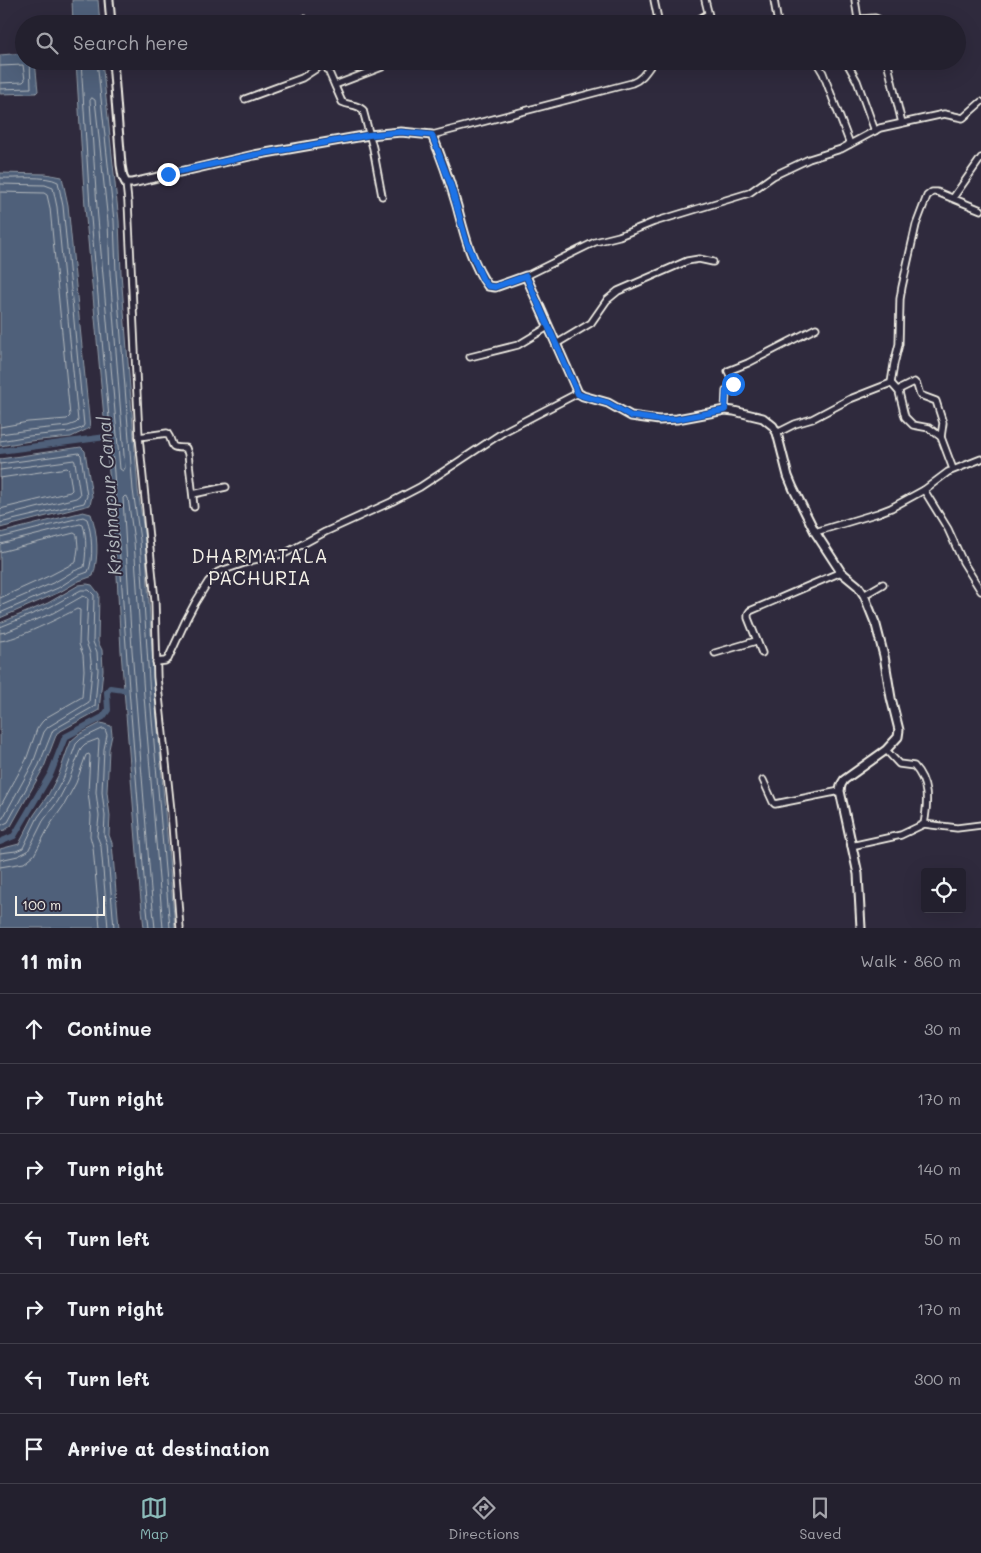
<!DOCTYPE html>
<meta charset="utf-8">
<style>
body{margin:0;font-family:Mali,sans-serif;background:#2f2d3a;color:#f1f3f6}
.controls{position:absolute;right:15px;bottom:15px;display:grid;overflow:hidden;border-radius:5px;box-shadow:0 5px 20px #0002}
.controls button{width:45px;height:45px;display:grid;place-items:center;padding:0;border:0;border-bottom:1px solid #403e4a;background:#23202e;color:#f1f3f6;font:25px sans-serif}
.scale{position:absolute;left:15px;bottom:12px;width:90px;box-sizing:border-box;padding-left:5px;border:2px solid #f4f1e8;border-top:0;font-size:14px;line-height:18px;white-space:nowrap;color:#f4f1e8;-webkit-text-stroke:4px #2f2a3d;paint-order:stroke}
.stop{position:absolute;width:15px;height:15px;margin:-11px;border:4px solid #1a73e8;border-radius:50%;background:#fff}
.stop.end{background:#1a73e8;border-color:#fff;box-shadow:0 1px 5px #0008}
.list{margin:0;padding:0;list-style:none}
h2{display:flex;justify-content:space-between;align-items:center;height:65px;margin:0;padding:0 20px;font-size:21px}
h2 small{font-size:16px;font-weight:400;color:#a3a3aa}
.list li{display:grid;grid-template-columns:32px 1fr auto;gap:15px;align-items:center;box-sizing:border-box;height:70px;padding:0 20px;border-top:1px solid #403e4a}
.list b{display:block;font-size:19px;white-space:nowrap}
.list em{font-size:16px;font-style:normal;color:#a3a3aa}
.icon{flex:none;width:28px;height:28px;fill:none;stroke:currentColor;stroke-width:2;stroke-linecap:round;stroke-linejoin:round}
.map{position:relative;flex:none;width:981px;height:928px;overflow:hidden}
.search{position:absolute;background:#23202e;box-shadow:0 5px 20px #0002;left:15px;right:15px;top:15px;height:55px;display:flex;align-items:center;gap:12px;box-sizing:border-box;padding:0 18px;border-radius:28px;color:#a3a3aa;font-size:19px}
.sheet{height:555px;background:#23202e}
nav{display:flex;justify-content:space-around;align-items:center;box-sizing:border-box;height:70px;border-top:1px solid #403e4a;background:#23202e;font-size:14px;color:#a3a3aa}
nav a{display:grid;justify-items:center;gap:2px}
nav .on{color:#8bbbb9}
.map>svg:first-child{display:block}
.water{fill:#4f617a;stroke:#919ba6}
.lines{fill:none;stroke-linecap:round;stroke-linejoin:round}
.shore{stroke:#b2b7bc;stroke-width:1}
.canal{stroke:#4f617a;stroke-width:6}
.minor-casing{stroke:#f4f1e8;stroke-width:9}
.tertiary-casing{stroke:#f4f1e8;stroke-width:11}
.minor{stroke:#2f2a3d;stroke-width:5.5}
.tertiary{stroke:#2f2a3d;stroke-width:7}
.route{stroke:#1a73e8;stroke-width:6}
.labels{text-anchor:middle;stroke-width:4;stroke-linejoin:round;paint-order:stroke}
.water-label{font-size:19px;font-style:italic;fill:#b2b7bc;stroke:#2f2a3d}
.neighbourhood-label{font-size:19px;letter-spacing:1px;fill:#f4f1e8;stroke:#2f2a3d}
</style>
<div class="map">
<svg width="981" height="928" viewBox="0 0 981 928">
<rect width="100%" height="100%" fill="#2f2a3d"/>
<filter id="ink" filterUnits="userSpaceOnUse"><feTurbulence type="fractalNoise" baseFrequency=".02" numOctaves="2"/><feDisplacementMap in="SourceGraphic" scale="10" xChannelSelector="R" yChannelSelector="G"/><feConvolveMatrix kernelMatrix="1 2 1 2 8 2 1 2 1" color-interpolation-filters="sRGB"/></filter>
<g filter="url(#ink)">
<g class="water">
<polygon points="72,0 98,0 100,24 73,24"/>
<polygon points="24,53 24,61 35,61 38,91 36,93 0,94 0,55"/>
<polygon points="76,61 102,61 119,221 121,273 138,490 145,540 155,695 175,928 144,928 140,891 121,651 116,557 109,473 85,207"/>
<polygon points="0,173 46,174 62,177 68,205 90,428 71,437 30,441 0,446"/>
<polygon points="81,447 85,451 92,496 90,505 0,528 0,459"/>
<path d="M83,512L91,514C98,533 99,557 93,576L79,581L60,592L0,618V533Z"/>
<polygon points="87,584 92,585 99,594 98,642 102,650 103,670 99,710 57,733 44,767 11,826 5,830 0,831 0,623 48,603 79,585"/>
<polygon points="101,723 111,726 112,735 109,749 107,792 110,816 109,835 112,843 119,928 0,928 0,849 19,844 34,815 48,795 59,774 67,751 71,741 78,735"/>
</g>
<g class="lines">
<g class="shore">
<polyline points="81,61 90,207 114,473 129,689 145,890 149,928"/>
<polyline points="97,61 114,221 116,273 133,490 140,540 150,696 170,928"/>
<polyline points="0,66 23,65 25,80 23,82 0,83"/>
<polyline points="0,89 31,88 30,61"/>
<polygon points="92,98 95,100 108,222 110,274 125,468 123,471 120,469 117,435 97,207 90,101"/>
<path d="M0,178C16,179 46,175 58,182L63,206L84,425L82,428L70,432L29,436L0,441"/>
<polyline points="0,184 45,185 53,188 57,207 78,421 76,423 68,426 29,430 0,434"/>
<polyline points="0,192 44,193 47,195 50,208 70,416 67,419 28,422 0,427"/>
<polyline points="0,464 79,453 81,455 87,496 84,503 0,523"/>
<polyline points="0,470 74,460 75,462 80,495 76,498 0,517"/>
<polyline points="0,478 67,468 69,470 72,490 70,492 0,509"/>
<path d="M0,538L83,517L87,519C92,532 94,560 88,572L77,576L58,588L0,613"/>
<path d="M0,544L80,524L83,525C87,537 86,555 84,567L74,571L55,582L0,606"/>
<polyline points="0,552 74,533 77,535 78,548 76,562 51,575 0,598"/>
<polyline points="0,627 50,607 81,590 89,590 94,595 93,642 97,652 98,670 95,706 53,730 39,765 8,822 0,826"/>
<polyline points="0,633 6,632 53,613 83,596 88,598 86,642 90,653 92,670 89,702 48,727 44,732 33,763 3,818 0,819"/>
<path d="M0,641C16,640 61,617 77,609L80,610L79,644L83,655L84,670L82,697L47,717L42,722L37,729L26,760L0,807"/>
<polyline points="0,853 16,851 23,848 38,817 53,797 64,777 76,744 81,739 102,729 105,729 107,735 104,749 102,792 105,816 104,835 107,844 114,928"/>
<polyline points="0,860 18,856 28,851 43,821 58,801 69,780 81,748 85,744 98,739 99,741 96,792 99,816 97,836 101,846 108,928"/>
<polyline points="0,867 24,863 34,855 50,825 64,805 76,783 86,755 89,754 90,756 88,792 91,816 90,836 93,847 100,928"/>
<polyline points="155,928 151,890 132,650 123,498 125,496 128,498 134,541 144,696 163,928"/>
</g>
<g class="canal">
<polyline points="0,451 106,437"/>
<polyline points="0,842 14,836 51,773 65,737 103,717 108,710 107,692 110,688 124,690"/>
</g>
<g class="minor-casing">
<g id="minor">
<polyline points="654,0 659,24"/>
<polyline points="705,0 711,24"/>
<polyline points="774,0 778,24"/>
<polyline points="304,19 306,24"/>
<polyline points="858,19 875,18 878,19 879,24"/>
<polyline points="691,24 708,14"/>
<polyline points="798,24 852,24 858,19 855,0"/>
<path d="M324,61L342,102C350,106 357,104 363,110L373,148L382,196"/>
<polyline points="816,61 823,73 850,144"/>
<polyline points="846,61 857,81 875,131"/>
<polyline points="887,61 902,123"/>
<polyline points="335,85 382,67"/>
<polyline points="245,99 302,78 325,63"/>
<path d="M432,135L632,83C643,79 647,70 654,61"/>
<polyline points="126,183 128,202 139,437 155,601 157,677 171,811 180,928"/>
<polyline points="953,198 981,158"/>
<polyline points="526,276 595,242 619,236 654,222 749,193 773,176 809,159 841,149 880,128 944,114 963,118 981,102"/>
<polyline points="556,344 591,323 607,300 618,291 687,261 699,259 713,262"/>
<polyline points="470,357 518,345 548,327"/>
<polyline points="891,383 899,392 905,417 913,425 929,428 941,437 953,469"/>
<polyline points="898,390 914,382 917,385 920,395 936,401 943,423 941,437"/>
<polyline points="725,410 726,391 733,382 728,371 748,363 816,328"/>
<polyline points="777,433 795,424 812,419 850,399 891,383 894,364 899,344 900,299 902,287 916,225 927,196 932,192 937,192 981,210"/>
<path d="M139,437L167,433C176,445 166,448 186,448L188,454L194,507"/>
<polyline points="924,490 948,529 963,562 981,591"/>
<polyline points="193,494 226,487"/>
<polyline points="815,532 878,513 891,508 924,490 948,472 981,459"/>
<polyline points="864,595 883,584"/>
<polyline points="715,653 756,641"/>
<polyline points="762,653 748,618 748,614 750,611 841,572"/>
<polyline points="156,662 165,661 168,659 186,620 195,603 208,582 218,572 253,560 286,553 325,532 391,502 420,487 505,431 578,393"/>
<polyline points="763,780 773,802 775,804 840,791"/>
<polyline points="924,824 957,828 981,825"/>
<path d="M851,846L901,835L924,824C928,803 929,782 914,766L899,764L886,750"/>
</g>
</g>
<g class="tertiary-casing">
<g id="tertiary">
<polyline points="109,0 111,24"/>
<path d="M113,61L121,165L123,177L126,183H132L254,155L369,135L401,132L432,135C442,158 450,182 457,206C464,232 471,263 488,286L495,287L526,276L578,393L583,396L608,403L631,416L659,420L677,419L725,410L734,411L763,418L773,426L777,433L788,476L793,488L815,532L841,572L858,586L864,595L876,625L884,656L891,698L899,730L898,737L886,750L844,780L841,785L840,791L858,874L861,928"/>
</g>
</g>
<use href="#minor" class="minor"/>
<use href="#tertiary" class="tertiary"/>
</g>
</g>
<g class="lines" filter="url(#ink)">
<polyline class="route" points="168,174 254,155 369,135 401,132 432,135 451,186 466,240 483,280 488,286 495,287 526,276 578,394 583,396 608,403 631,416 659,420 677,419 725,410 726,391 733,384"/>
</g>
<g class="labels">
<g class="water-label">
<text transform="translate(109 496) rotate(-94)" y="7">Krishnapur Canal</text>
</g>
<g class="neighbourhood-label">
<text x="260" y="563">DHARMATALA<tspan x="260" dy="22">PACHURIA</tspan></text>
</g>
</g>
</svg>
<div class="controls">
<button><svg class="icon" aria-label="locate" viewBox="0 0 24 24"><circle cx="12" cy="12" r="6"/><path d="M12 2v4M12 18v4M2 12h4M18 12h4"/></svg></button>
</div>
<div class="scale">100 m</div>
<div class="stop" style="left:733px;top:384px"></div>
<div class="stop end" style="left:168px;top:174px"></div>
<div class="search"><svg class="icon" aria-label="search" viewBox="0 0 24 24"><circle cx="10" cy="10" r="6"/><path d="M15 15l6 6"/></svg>Search here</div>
</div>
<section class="sheet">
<h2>11 min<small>Walk · 860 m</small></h2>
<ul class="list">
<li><svg class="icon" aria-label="ahead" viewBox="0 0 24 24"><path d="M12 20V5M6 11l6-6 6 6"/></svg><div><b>Continue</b></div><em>30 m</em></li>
<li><svg class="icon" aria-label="right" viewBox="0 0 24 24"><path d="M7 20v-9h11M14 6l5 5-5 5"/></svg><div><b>Turn right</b></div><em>170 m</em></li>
<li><svg class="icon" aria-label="right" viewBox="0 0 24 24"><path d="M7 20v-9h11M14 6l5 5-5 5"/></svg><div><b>Turn right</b></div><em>140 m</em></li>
<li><svg class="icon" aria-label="left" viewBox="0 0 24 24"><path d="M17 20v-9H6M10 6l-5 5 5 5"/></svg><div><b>Turn left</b></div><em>50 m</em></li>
<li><svg class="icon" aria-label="right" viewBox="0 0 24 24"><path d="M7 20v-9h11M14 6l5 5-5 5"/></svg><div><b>Turn right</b></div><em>170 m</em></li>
<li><svg class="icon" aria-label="left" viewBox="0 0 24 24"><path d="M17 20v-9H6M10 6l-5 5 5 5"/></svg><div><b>Turn left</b></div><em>300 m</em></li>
<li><svg class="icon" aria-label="arrive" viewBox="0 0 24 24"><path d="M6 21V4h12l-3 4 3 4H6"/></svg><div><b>Arrive at destination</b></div></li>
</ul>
</section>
<nav>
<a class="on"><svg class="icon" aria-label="map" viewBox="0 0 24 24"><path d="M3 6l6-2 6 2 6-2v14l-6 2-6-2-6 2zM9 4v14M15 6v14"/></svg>Map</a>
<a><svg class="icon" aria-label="directions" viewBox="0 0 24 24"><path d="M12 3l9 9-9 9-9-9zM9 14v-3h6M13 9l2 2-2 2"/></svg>Directions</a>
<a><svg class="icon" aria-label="saved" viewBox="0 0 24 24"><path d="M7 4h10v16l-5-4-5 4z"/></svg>Saved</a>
</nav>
